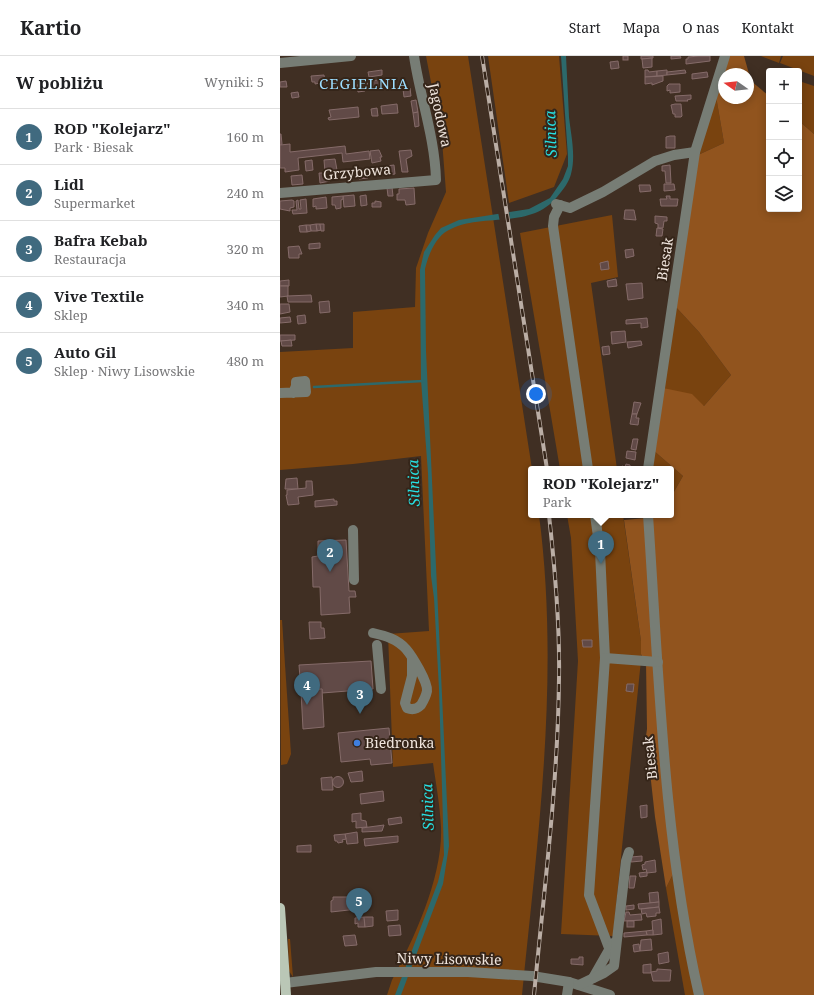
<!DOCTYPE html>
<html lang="pl">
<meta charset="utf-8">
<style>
body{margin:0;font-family:"Noto Serif",serif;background:#f6f6f6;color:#202124}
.controls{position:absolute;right:12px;top:12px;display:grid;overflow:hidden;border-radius:4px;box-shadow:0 2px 10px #0003}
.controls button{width:36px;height:36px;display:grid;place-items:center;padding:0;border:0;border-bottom:1px solid #e0e0e0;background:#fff;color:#202124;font:20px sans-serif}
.compass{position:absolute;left:438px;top:12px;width:36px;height:36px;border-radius:50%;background:#fff;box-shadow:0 2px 10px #0003;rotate:284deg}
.you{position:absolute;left:256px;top:338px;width:14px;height:14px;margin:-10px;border:3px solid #fff;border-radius:50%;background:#1a73e8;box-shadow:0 0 0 6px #1a73e833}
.badge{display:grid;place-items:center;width:26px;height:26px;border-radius:50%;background:#406a7f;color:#fff;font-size:13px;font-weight:700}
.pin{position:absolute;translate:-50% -33px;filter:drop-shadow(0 1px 2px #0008)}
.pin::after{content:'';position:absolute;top:21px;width:14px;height:12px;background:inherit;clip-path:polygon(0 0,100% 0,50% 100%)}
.popup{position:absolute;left:248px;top:410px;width:146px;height:52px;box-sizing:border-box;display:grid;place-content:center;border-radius:4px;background:#fff;filter:drop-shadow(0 1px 3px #0005);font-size:13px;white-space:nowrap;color:#757577}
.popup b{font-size:15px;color:#202124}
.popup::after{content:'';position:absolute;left:50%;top:100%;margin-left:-8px;border:8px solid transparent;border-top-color:#fff}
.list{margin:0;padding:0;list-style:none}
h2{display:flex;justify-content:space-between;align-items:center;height:52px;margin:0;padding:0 16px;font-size:17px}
h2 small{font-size:13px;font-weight:400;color:#757577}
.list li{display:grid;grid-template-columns:26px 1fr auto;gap:12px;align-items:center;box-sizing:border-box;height:56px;padding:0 16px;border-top:1px solid #e0e0e0}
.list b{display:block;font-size:15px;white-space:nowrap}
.list p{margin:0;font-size:13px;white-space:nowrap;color:#757577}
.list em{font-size:13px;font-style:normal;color:#757577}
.icon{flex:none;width:22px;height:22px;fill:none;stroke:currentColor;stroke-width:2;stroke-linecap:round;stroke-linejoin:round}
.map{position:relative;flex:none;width:534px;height:939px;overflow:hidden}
header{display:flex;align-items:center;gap:24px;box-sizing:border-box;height:56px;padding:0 20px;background:#fff;border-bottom:1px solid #e0e0e0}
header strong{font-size:19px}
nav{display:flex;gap:22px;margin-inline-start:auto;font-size:14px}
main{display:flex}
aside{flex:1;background:#fff}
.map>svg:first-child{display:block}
.green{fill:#79430f}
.forest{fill:#91541e;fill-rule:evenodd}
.water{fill:#2c696b}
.pier{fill:#402f23}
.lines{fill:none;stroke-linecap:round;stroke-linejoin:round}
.stream{stroke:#2c696b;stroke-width:2.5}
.building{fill:#614a47;stroke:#856b69}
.minor{stroke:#777d75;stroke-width:10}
.major{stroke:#bac7b6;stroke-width:10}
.rail-casing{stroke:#bbaea5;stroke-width:4}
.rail{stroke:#352519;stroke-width:2.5;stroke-dasharray:8;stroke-linecap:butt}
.shop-dot{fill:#3f7fe0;stroke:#352519;stroke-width:1.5}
.labels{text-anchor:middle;stroke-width:4;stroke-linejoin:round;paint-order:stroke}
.street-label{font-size:14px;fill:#f0e5dd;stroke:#352519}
.poi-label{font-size:14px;fill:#f0e5dd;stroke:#352519;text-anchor:start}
.neighbourhood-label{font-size:15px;letter-spacing:1px;fill:#9ddeff;stroke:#352519}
.water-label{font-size:15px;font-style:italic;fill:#26dfe2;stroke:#352519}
</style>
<header>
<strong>Kartio</strong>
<nav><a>Start</a><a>Mapa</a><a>O nas</a><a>Kontakt</a></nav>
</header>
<main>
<aside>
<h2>W pobliżu<small>Wyniki: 5</small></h2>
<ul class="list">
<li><span class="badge">1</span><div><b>ROD &quot;Kolejarz&quot;</b><p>Park · Biesak</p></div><em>160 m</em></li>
<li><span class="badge">2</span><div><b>Lidl</b><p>Supermarket</p></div><em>240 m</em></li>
<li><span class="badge">3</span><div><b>Bafra Kebab</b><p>Restauracja</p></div><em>320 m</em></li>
<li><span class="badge">4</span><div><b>Vive Textile</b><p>Sklep</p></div><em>340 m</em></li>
<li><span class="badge">5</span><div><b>Auto Gil</b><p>Sklep · Niwy Lisowskie</p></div><em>480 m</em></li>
</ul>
</aside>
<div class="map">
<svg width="534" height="939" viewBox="0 0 534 939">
<rect width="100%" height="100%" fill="#402f23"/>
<g class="green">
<path d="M146,0H188L252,413L251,459H259C280,619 258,779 242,939H107L112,924C135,881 163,820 161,771C160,750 156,728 153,707L113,711L108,578L149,575L141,400L73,408L0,414V339L12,334L0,335V296L73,292V256L135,251L136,212L148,177L166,136L162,84Z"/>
<polygon points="208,0 279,0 287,98 274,131 229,147"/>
<polygon points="481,0 501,0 499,7"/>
<polygon points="503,0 534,0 534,20 500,7"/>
<polygon points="519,25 534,30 534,78 519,65"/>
<polygon points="436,40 444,87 418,99"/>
<polygon points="332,159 338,221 311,227 337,413 280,413 240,177"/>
<polygon points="395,250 419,276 451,319 424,350 383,332"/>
<polygon points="373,394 403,420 391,441 391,413 371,413"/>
<polygon points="287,459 343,459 361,585 361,604 333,880 281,878 298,605 291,482"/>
<polygon points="0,564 2,564 11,698 7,708 1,709"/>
<polygon points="394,816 416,939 405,939 386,832"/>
<polygon points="8,883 10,883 13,921 9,915"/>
</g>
<path class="forest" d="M449,0H464L471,25L489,40V153H519V65L534,78V939H422L394,816L386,832L375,761L366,680L367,673L366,605L363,604L361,598V585L344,464L366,462L372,459L379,462L381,459H391V441L403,420L373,394L383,332L412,338L424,350L451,319L419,276L395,250L418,99L444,87L436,40ZM444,18H468V42H444Z"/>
<path class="water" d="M281,0H286C287,20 288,40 289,61C291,79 296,100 291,118C289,126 283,134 277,141C249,175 201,155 167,175C155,182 148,200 145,213L146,295L169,790L163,828L121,939H115L158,826L164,799L159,633L154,542L151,520L148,417L141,324L140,214L144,196L155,179L161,172L179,164L249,153L270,142L283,123L288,110V101Z"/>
<polygon class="pier" points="229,155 230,165 220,166 218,156"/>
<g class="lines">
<polyline class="stream" points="34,331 143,325"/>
</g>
<g class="building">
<rect x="343" y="0" width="5" height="4"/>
<polygon points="361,0 373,0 373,2 361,3"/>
<polygon points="391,0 400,0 401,2 391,3"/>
<polygon points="419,0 430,0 430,5 406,8 406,3 408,3 408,1"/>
<polygon points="372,2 372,11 363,12 362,3"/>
<polygon points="338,5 339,12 331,13 330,6"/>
<polygon points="102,14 102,19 89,21 88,16"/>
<polygon points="365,14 368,14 369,16 377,15 377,20 365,21"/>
<polygon points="387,14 387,19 377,20 377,15"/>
<polygon points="405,14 406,17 387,19 387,16"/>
<polygon points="427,16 428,21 412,23 412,18"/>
<polygon points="44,19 45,26 35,28 35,26 32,26 31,20"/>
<polygon points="383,20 383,25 372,29 372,27 365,28 365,21"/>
<polygon points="109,23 109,29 85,32 85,35 78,36 77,29 89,27 89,25"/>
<polygon points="6,25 7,31 0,31 0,26"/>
<polygon points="389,28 400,28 400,36 390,37 390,34 387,35 387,30"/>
<polygon points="130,32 131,40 124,41 123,33"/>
<polygon points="18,36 19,41 12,42 11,37"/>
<polygon points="411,39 411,43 407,44 408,45 396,45 395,40"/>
<polygon points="136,44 138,56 133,57 131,45"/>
<polygon points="117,48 118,57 102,58 101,50"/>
<polygon points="395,48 401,48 402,60 401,61 395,61 395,58 393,58 391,49"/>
<polygon points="78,51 79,61 49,64 48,62 51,61 49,54"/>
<polygon points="97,52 98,60 92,60 91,53"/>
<polygon points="138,56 139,70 135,71 133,57"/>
<polygon points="0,78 1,78 2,88 0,89"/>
<polygon points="390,80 395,80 395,92 386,92 386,81"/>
<polygon points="10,88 10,96 65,90 66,98 89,95 90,103 63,106 62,97 18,102 19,114 5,116 5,112 0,112 0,89"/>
<polygon points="99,94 102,101 100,101 101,105 92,107 90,95"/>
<polygon points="131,94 132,100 126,103 128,116 122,116 119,95"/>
<polygon points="55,103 57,114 45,116 44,104"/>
<polygon points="32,104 33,114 26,115 25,105"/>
<polygon points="114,109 115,118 108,119 106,110"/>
<polygon points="390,109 391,127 386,127 385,115 382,115 382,110"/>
<polygon points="79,114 87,114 88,122 79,123"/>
<polygon points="39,117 44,117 45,120 49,120 50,125 40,127"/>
<polygon points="22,119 23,128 12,129 11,120"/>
<polygon points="384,128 394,128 395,134 384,135"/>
<polygon points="359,129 370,129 371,135 360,136"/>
<polygon points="112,131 113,140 108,140 107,132"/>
<polygon points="134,132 135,148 126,149 125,144 117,144 117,138 119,138 119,133"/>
<polygon points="74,139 75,150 64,151 63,140"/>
<polygon points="86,139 87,149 81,150 80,140"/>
<polygon points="63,140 63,143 61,144 61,152 56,153 55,149 52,149 52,141"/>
<polygon points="386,140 390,140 390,143 398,143 397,150 381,150 380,143 387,143"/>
<polygon points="46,141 47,152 36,153 36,150 33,151 33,143"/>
<polygon points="26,143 27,157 13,158 12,154 17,154 16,145 18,144 19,153 21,153 20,144"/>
<polygon points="12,144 14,145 14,151 10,152 10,155 0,153 0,145"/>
<polygon points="95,145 101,146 101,151 92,151 92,147 95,147"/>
<polygon points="345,154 354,154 356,164 344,163"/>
<polygon points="375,160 387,161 387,165 384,165 383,172 378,172 378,168 375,167"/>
<polygon points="36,168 40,168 41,174 37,175"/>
<polygon points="36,168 37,175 31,175 30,169"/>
<polygon points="40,168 44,168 44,175 41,175"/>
<polygon points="26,169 30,169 31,175 27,176"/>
<polygon points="26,169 27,176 20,176 19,170"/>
<polygon points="377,172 383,173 382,180 376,180"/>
<polygon points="40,187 40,192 29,193 29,188"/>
<polygon points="19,190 22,198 19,198 19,202 9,202 8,191"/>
<polygon points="353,193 354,200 346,202 345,194"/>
<polygon points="328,205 329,213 321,214 320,207"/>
<polygon points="336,223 337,230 328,231 327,225"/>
<polygon points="9,224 9,230 0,230 0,225"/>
<polygon points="362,227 363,242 348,244 346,228"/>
<polygon points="0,230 8,230 8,240 0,241"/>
<polygon points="31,239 32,246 8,246 7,240"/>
<polygon points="49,245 50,256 40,257 39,246"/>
<polygon points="0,248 9,248 10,256 0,258"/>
<polygon points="25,259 26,267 18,268 17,260"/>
<polygon points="10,261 11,266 0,267 0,262"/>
<polygon points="367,262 368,271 361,272 361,267 346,268 346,264"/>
<polygon points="345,275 346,286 332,288 331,276"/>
<polygon points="0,279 15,279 15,284 0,285"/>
<polygon points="11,284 12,290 2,290 1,285"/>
<polygon points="361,285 362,289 348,292 347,286"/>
<polygon points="329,290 330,298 323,299 322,291"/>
<polygon points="354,346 361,347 357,358 352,358"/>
<polygon points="352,358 357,358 356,362 359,362 358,369 350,368"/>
<polygon points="353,383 358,383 356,394 351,393"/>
<polygon points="347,395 356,396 355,404 346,402"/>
<polygon points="346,408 350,409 350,411 353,413 341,413 342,410 345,411"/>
<polygon points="17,422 18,433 5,433 6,423"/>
<polygon points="26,425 32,425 33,439 18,441 19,448 8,449 6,439 7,439 7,434 26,432"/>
<polygon points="54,443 54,445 57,445 57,449 35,451 35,445"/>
<polygon points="66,484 69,535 75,535 76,541 69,541 70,557 41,559 40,531 33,531 32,501 38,500 38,485"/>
<polygon points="29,566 41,566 41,572 44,572 45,582 30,583"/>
<polygon points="302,584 312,584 312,591 303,591"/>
<polygon points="91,605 93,633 42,637 42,633 21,635 19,609"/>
<polygon points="347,628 354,628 353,636 346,635"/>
<polygon points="42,633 44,671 23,673 21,635"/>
<polygon points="109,672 112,707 91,709 90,703 61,706 58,677"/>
<polygon points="82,715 83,725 71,726 68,717"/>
<circle cx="58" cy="726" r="5.5"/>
<polygon points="52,721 53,734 42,734 41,722"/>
<polygon points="103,735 104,745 81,748 80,738"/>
<polygon points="367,749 367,761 361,762 360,750"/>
<polygon points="81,757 81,764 86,765 87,771 76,772 76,765 72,766 72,758"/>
<polygon points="121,761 122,767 109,769 108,763"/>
<polygon points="104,769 102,775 82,776 82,772"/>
<polygon points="77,776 78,787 67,788 65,778"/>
<polygon points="65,778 66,783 62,784 63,786 58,787 57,785 55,785 54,779"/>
<polygon points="118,780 118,786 85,790 84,783"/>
<polygon points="31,789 31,796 17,796 17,790"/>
<polygon points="362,800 362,805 351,806 351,801"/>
<polygon points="375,804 376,816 367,817 366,813 363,814 362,809 365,808 365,806"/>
<polygon points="367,816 367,820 360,821 359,817"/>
<polygon points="350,820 356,820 354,832 349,832"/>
<polygon points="378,836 379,846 370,847 369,837"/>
<polygon points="86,838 87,852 51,856 51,845 53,844 53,841 82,841 82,839"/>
<polygon points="379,846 379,851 359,853 358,848"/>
<polygon points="354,849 354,853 346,854 346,850"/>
<polygon points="379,851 380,857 376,857 376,860 367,861 366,857 362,858 361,853"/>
<polygon points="118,854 118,864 107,865 106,855"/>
<polygon points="346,856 349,856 350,859 361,858 362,864 344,865"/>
<polygon points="84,861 85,871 78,871 78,867 75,868 75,862"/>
<polygon points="84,861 93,861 93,870 85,871"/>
<polygon points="381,863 382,878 373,879 372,865"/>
<rect x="347" y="865" width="7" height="6"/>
<polygon points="120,869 121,879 109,880 108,870"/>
<polygon points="373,874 373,879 367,879 366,875"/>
<polygon points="366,875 367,879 344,881 344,877"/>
<polygon points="75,879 77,889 65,890 63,880"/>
<polygon points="371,883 372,894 360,895 361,884"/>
<polygon points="359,888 360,895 354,896 353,889"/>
<polygon points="388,896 389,906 379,908 378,898"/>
<polygon points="299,901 303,901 303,909 291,908 291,903 299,903"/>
<polygon points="371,908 371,917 363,917 363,909"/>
<polygon points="377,913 391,914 390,925 373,925 371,916 377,915"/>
</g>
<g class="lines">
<g class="minor">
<polyline points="0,7 71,0"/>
<path d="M0,137L156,124C155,82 140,41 134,0"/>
<polyline points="276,148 290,152 323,136 375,105 394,99 415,96"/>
<polyline points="280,149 274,161 273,170 308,413"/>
<polyline points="0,337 26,336 25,325 16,326 16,330 13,337"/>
<polyline points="368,413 415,96 445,0"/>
<polyline points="315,459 320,495 325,602"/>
<path d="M368,459C379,619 383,782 419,939"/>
<polyline points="73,474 74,524"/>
<path d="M93,577C106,580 117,583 126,593C132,600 148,626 147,635C146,640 144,644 141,649C137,653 132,654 127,652L125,647L132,620V602"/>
<polyline points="97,589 101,633"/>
<polyline points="329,892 309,839 325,602 378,606"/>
<polyline points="313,922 333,887"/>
<polyline points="5,927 96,916 188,916 252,920 289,926 330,939"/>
<polyline points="299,929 324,917 334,910 346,805 349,796"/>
<polyline points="287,939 289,926"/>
</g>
<polyline class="major" points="0,852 6,939"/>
<g class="rail-casing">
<g id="rail">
<polyline points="202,0 267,413"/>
<path d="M254,939C264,834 278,728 279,622C280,568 275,513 269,459"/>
</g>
</g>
<use href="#rail" class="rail"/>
</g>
<circle class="shop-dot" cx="77" cy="687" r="4"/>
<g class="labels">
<g class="street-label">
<text transform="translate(160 59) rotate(78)" y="5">Jagodowa</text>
<text transform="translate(77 116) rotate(-5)" y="5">Grzybowa</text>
<text transform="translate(385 203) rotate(-81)" y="5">Biesak</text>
<text transform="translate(370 702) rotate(-96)" y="5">Biesak</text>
<text transform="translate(169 903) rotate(1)" y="5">Niwy Lisowskie</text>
</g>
<g class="poi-label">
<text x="85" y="692">Biedronka</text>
</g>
<g class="neighbourhood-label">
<text x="84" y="33">CEGIELNIA</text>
</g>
<g class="water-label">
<text transform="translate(271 78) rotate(-92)" y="5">Silnica</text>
<text transform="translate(134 427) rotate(-92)" y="5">Silnica</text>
<text transform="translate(148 751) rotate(-92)" y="5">Silnica</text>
</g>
</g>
</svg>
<div class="controls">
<button>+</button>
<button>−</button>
<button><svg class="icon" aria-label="locate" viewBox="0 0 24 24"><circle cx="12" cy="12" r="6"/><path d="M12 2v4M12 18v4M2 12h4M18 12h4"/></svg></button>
<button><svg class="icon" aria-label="layers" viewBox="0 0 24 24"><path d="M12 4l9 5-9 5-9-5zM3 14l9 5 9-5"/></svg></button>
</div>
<svg class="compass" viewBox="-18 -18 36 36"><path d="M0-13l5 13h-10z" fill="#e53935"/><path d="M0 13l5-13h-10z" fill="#757577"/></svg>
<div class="you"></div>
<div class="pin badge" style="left:321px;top:508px">1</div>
<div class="popup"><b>ROD &quot;Kolejarz&quot;</b>Park</div>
<div class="pin badge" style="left:50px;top:516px">2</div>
<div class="pin badge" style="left:80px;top:658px">3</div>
<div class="pin badge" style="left:27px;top:649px">4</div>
<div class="pin badge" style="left:79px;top:865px">5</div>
</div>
</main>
